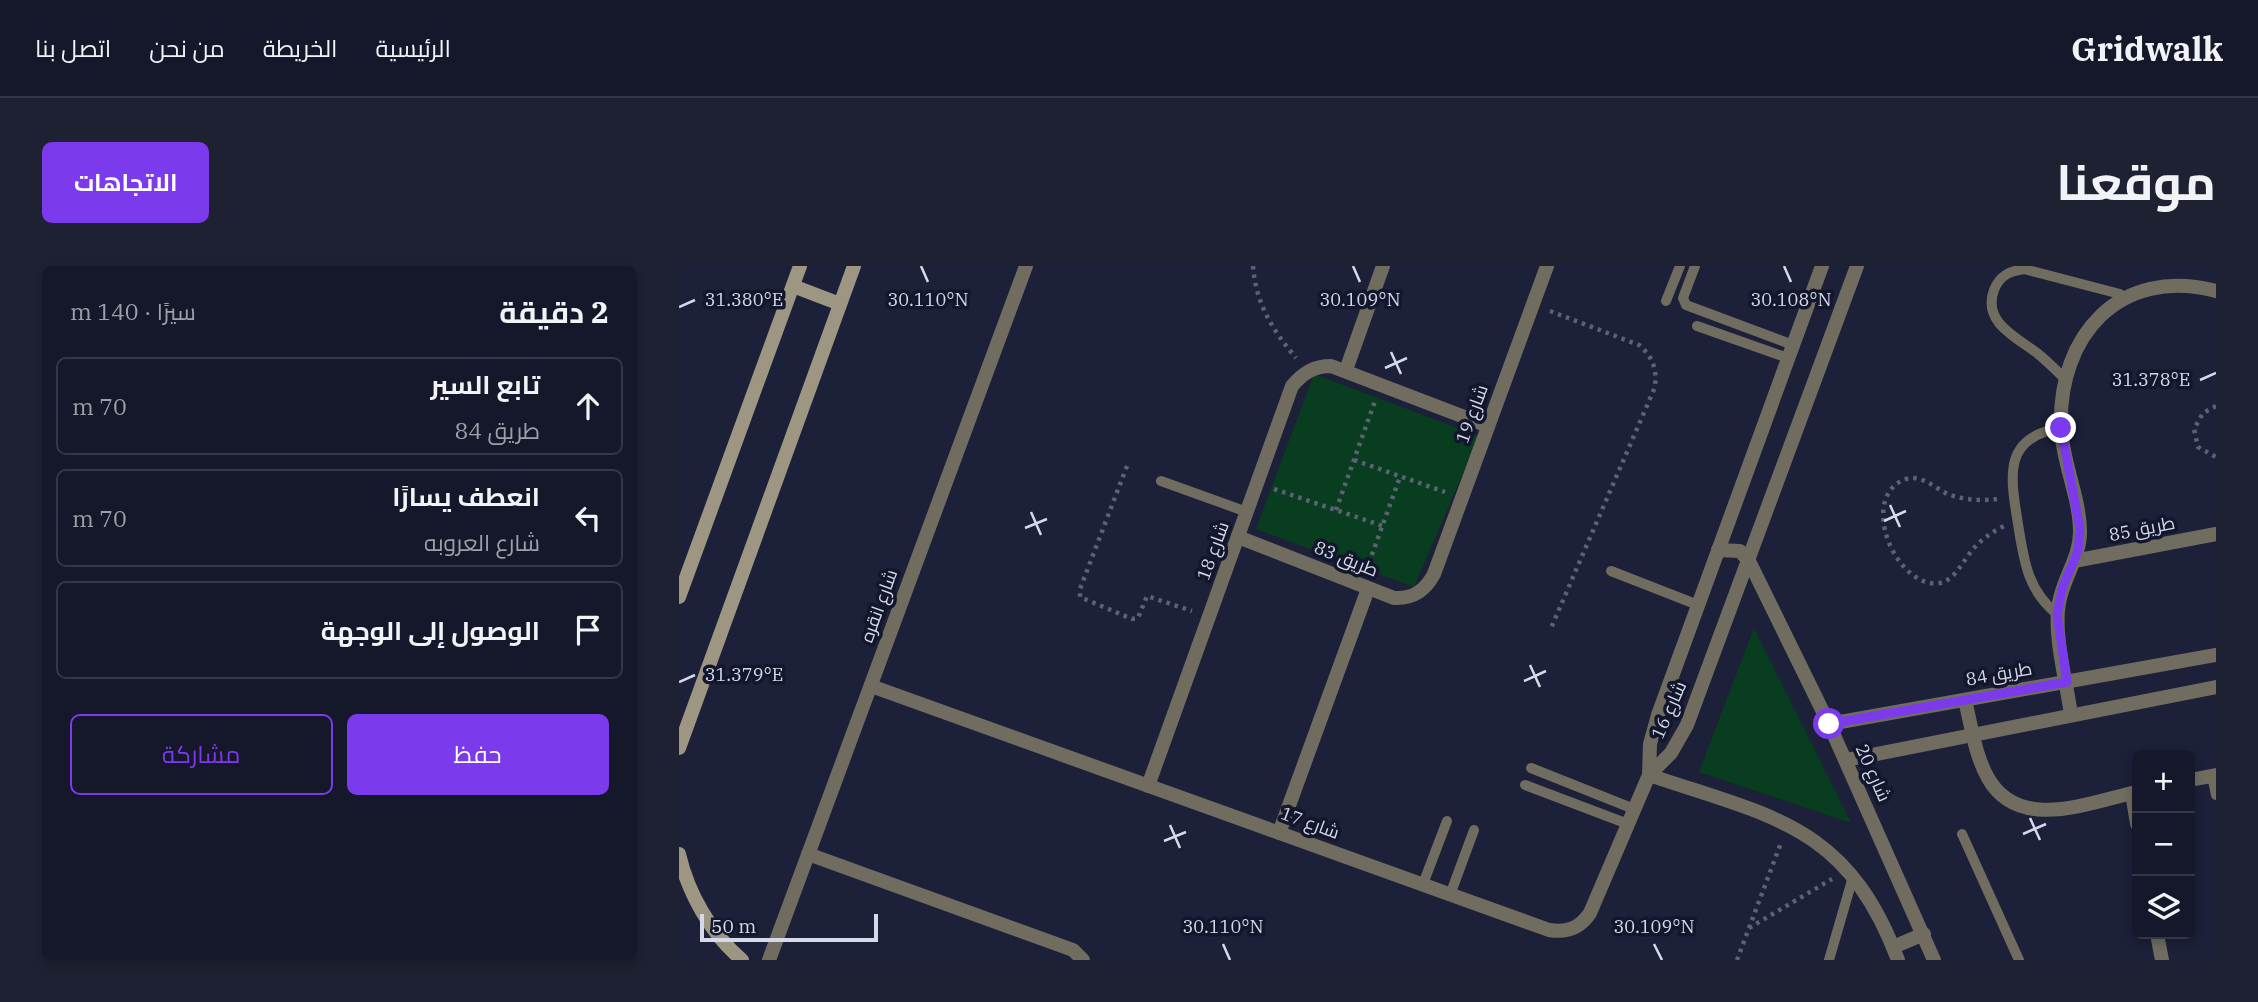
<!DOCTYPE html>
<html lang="ar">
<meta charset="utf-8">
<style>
body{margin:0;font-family:"IBM Plex Serif",Cairo,serif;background:#1e2132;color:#f1f3f6;direction:rtl}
.controls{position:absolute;right:21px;bottom:21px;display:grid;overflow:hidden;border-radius:10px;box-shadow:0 4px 10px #0003}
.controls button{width:63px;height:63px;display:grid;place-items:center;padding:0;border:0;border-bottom:2px solid #343747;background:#15182a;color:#f1f3f6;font:35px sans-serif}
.scale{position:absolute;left:21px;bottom:18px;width:178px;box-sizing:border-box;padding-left:7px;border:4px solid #d5d9e9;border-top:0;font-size:19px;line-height:24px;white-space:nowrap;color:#d5d9e9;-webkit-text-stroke:5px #13172d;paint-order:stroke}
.stop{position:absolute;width:21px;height:21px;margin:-16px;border:5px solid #7c3aed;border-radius:50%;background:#fff}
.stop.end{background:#7c3aed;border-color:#fff;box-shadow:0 2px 7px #0008}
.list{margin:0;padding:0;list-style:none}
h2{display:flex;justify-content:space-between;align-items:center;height:91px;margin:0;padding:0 28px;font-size:30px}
h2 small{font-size:23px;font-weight:400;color:#9da0a8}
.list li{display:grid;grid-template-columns:46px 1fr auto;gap:21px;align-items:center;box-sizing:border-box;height:98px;margin:0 14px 14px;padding:0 14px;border:2px solid #343747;border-radius:10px}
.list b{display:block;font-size:26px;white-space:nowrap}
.list p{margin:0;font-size:23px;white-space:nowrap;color:#9da0a8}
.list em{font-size:23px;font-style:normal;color:#9da0a8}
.actions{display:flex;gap:14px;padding:21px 28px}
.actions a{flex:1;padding:16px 0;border:2px solid #7c3aed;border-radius:10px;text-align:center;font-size:24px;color:#7c3aed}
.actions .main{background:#7c3aed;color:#fff}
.icon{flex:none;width:38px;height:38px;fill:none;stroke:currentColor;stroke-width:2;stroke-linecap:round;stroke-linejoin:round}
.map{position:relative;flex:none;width:1537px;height:694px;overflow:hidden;direction:ltr;border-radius:10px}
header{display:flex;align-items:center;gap:42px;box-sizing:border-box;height:98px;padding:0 35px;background:#15182a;border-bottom:2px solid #343747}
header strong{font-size:33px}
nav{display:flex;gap:38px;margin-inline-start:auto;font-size:24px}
.intro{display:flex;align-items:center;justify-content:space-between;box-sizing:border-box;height:168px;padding:0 42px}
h1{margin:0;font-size:49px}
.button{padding:18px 32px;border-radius:10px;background:#7c3aed;color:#fff;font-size:24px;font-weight:700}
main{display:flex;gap:42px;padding:0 42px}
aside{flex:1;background:#15182a;border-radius:10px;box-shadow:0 4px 10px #0003}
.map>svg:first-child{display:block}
.green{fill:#093d1f}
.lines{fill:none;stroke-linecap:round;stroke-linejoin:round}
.path{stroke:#5d6176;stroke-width:4.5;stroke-dasharray:3.5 5;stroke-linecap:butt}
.lane{stroke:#706c60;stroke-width:10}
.street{stroke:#706c60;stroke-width:14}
.secondary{stroke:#9d9682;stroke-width:14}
.route{stroke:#7c3aed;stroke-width:9}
.ticks{fill:none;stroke:#d5d9e9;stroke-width:2.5}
.labels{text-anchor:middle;stroke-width:7;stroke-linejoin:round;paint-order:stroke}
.street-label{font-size:18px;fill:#d5d9e9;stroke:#13172d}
.ticks-label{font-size:18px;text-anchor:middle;fill:#d5d9e9;stroke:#13172d;stroke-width:7;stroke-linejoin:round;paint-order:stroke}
</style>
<header>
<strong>Gridwalk</strong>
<nav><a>الرئيسية</a><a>الخريطة</a><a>من نحن</a><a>اتصل بنا</a></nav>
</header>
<div class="intro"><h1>موقعنا</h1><a class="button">الاتجاهات</a></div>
<main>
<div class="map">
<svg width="1537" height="694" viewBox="0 0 1537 694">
<rect width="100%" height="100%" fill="#1c2038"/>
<g class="green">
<polygon points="635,108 800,170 735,321 577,263"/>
<polygon points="1075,362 1172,557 1020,506"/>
</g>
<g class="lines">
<g class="path">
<path d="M574,0C577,38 593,63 617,92"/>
<path d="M871,45L960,79C974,91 978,103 976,121L872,362"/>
<polyline points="1537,140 1524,147 1515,163 1519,181 1537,191"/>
<polyline points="675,194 766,226"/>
<polyline points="448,200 401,323 401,331 453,353 459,352 468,330 513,345"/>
<polyline points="595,223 704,260"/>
<path d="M1318,233C1302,235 1286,234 1271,229C1256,223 1244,208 1227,213C1184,228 1208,303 1247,316C1273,324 1281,298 1295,282C1303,273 1313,266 1325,260"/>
<polyline points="657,244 696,135"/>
<polyline points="687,305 721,211"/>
<polyline points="1070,662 1153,613"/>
<polyline points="1058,694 1102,577"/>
</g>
<g class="lane">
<polyline points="1016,0 1004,32 1007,39 1114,79"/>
<polyline points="987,35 1001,0"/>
<polyline points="1018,60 1109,92"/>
<path d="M1386,113C1377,104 1368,95 1358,87C1337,71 1303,56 1315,24C1321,9 1331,5 1345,3L1441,28"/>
<polyline points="482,215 568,246"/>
<polyline points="932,305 1019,339"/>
<path d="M1378,348C1348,324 1345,294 1339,258C1332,213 1322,171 1382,162"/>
<polyline points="852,502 955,543"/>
<polyline points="1533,510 1537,529"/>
<polyline points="846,519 949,558"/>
<polyline points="1283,568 1340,694"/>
<polyline points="744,618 768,555"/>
<polyline points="771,629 795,564"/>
<polyline points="1150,694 1174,611"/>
</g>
<g class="street">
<polyline points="667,104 704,0"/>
<path d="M559,271L715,332C734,333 746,325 755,308L868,0"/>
<polyline points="1039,284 1061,285 1070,295 1150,458 1255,694"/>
<polyline points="1395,295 1537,268"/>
<path d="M192,420L870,664C888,667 901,662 911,647L970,509L971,478L979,449L1143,0"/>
<path d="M1286,434C1292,459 1296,489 1309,512C1340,567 1411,536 1458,526"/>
<path d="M1392,449C1388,417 1374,369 1380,337C1384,312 1401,292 1401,266C1401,231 1383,196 1382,161C1379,70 1440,0 1537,25"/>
<polyline points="1150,458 1537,389"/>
<polyline points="1167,494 1537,421"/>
<polyline points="970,509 992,487 1008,459 1178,0"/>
<path d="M970,509C1093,551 1168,558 1219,694"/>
<polyline points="1511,514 1537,509"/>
<path d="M469,520L613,120C624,107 635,100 652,100L809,160"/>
<polyline points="1453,527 1458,558"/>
<polyline points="600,567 689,323"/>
<polyline points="129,588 394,684 404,694"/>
<polyline points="1478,668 1483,694"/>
<polyline points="1214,681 1245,668"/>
<polyline points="90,694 347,0"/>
</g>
<g class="secondary">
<polyline points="114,20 161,38"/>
<polyline points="0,331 121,0"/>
<polyline points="0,482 175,0"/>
<path d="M0,588C9,627 32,668 63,694"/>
</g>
</g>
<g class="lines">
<polyline class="route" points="1150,458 1388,416 1378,348 1384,320 1399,285 1401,263 1382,162"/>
</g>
<path class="ticks" d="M242,0L249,16M674,0L681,16M1105,0L1112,16M0,41L16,34M712,86L722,108M706,102L728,92M1521,114L1537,107M1211,239L1221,261M352,246L362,269M1205,255L1227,245M346,262L368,253M851,399L861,421M845,415L867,405M0,416L16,409M1351,552L1361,574M491,559L501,582M1344,568L1367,558M485,575L507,566M544,678L551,694M975,678L983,694"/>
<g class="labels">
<g class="street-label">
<text transform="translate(793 148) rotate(-70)" y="6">شارع 19</text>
<text transform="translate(1463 263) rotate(-11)" y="6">طريق 85</text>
<text transform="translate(534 285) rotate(-70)" y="6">شارع 18</text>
<text transform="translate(667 293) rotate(22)" y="6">طريق 83</text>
<text transform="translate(200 340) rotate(-70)" y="6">شارع انقره</text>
<text transform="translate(1320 408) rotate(-10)" y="6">طريق 84</text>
<text transform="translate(990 444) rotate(-66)" y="6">شارع 16</text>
<text transform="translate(1194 507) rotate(66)" y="6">شارع 20</text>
<text transform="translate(631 557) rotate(20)" y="6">شارع 17</text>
</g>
</g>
<g class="ticks-label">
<text x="249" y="40">30.110°N</text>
<text x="681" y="40">30.109°N</text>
<text x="1112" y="40">30.108°N</text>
<text x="65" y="40">31.380°E</text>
<text x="1472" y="120">31.378°E</text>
<text x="65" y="415">31.379°E</text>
<text x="544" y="667">30.110°N</text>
<text x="975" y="667">30.109°N</text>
</g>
</svg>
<div class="controls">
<button>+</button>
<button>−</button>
<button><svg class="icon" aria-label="layers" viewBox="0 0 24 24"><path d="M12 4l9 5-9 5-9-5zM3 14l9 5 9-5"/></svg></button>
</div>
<div class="scale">50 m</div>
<div class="stop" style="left:1150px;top:458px"></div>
<div class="stop end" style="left:1382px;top:162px"></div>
</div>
<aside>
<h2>2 دقيقة<small>سيرًا · 140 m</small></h2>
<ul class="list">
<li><svg class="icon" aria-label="ahead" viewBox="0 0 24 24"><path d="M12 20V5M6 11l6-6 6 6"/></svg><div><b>تابع السير</b><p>طريق 84</p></div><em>70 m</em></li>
<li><svg class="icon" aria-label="left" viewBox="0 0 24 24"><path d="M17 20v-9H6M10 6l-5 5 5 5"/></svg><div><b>انعطف يسارًا</b><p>شارع العروبه</p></div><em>70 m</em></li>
<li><svg class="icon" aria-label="arrive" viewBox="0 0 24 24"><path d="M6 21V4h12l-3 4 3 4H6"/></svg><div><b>الوصول إلى الوجهة</b></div></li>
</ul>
<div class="actions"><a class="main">حفظ</a><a>مشاركة</a></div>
</aside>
</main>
